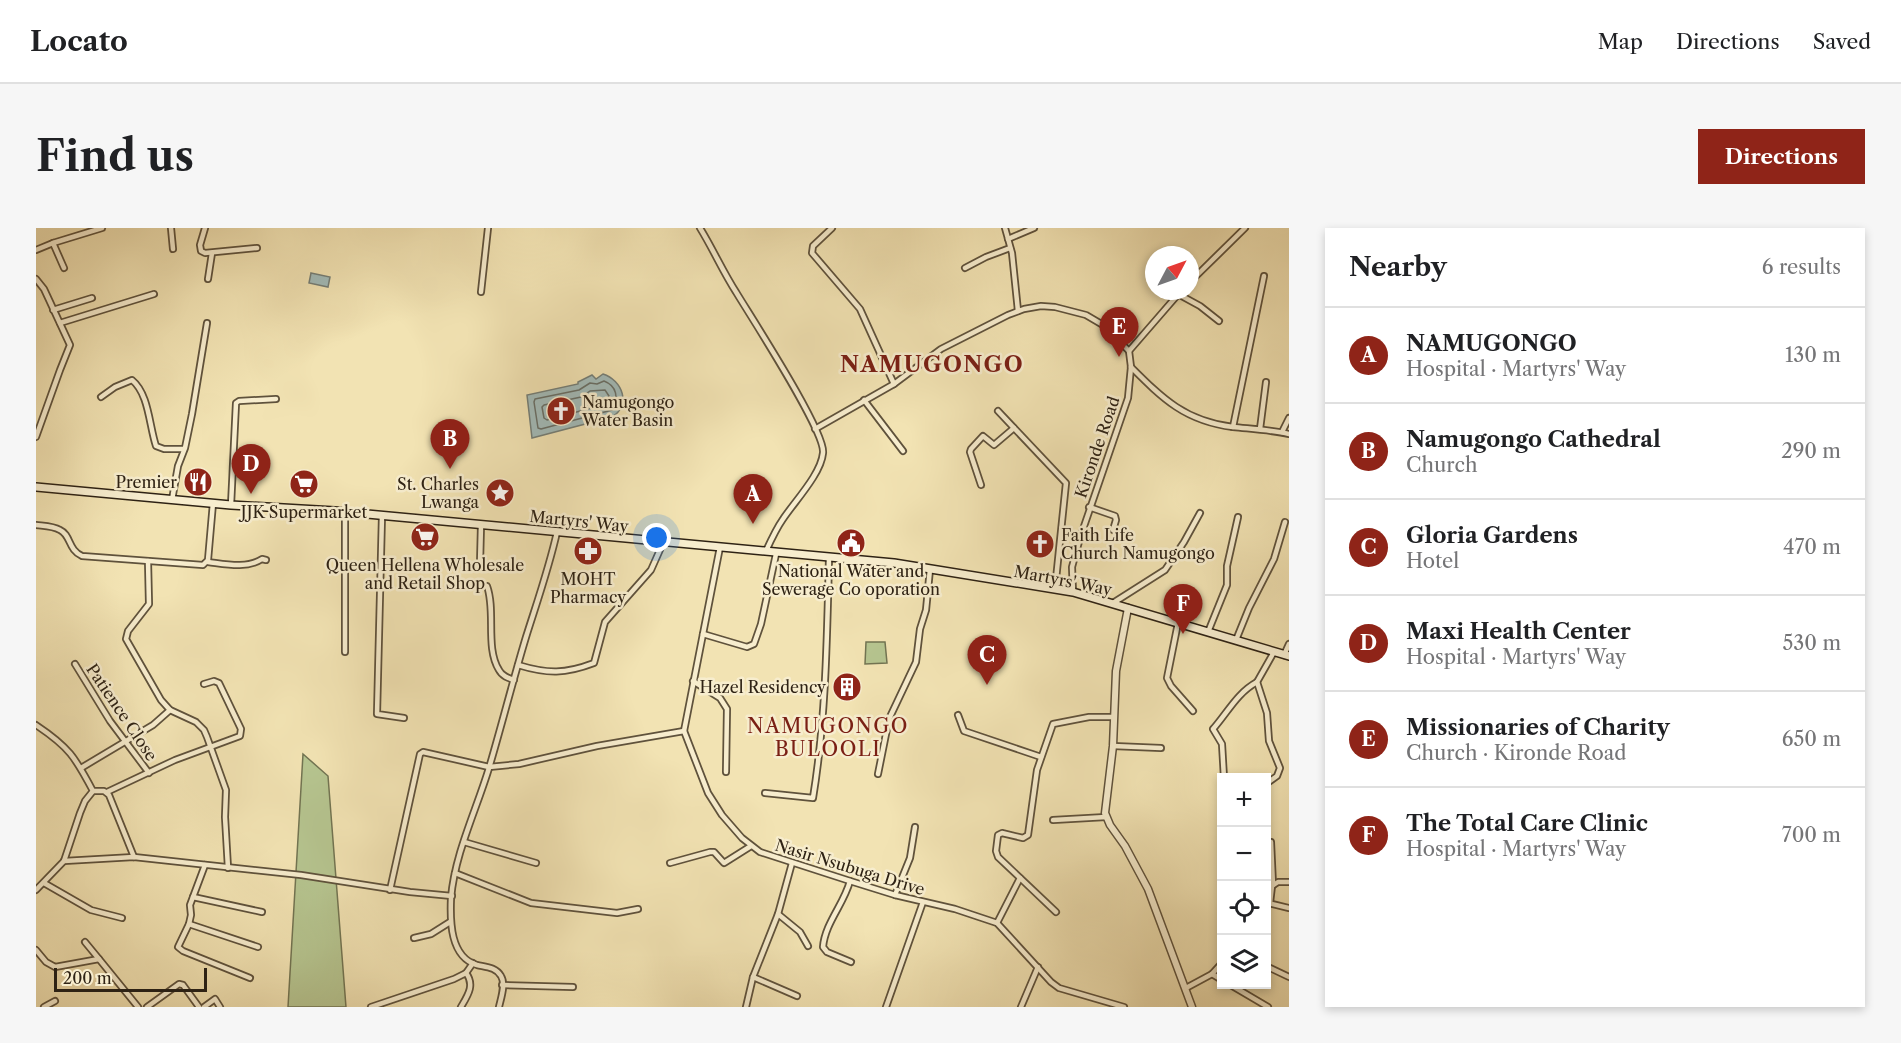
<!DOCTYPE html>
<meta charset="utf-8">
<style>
body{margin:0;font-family:"Libre Caslon Text",serif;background:#f6f6f6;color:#202124}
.controls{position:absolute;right:18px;bottom:18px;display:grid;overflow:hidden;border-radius:0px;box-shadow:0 3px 9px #0003}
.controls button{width:54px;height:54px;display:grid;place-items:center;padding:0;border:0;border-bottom:2px solid #e0e0e0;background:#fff;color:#202124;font:30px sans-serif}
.compass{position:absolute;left:1109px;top:18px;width:54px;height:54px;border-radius:50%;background:#fff;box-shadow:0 3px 9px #0003;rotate:49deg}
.scale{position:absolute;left:18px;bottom:15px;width:153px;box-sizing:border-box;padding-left:6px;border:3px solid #2e2214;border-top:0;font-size:16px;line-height:21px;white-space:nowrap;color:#2e2214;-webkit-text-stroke:4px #f7edce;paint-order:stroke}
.you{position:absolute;left:621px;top:310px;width:21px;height:21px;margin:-15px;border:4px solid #fff;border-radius:50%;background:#1a73e8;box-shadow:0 0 0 9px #1a73e833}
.badge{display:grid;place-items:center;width:39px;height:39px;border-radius:50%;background:#8f2418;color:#fff;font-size:20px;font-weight:700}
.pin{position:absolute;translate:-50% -50px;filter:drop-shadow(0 2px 3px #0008)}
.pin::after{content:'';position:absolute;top:32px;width:21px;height:18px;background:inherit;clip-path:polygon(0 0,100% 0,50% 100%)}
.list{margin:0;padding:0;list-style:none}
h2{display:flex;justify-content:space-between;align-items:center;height:78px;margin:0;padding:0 24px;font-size:26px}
h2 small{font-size:20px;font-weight:400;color:#757577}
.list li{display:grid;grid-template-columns:39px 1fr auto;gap:18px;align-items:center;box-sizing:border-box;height:96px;padding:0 24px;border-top:2px solid #e0e0e0}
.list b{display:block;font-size:22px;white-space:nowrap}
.list p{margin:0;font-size:20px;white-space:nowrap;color:#757577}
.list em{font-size:20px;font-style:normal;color:#757577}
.icon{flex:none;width:33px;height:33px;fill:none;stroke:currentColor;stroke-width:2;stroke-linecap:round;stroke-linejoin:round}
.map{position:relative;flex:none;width:1253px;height:779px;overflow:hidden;border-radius:0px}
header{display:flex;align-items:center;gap:36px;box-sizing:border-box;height:84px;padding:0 30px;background:#fff;border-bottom:2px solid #e0e0e0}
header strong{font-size:28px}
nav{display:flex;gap:33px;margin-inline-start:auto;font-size:21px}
.intro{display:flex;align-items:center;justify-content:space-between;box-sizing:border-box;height:144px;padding:0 36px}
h1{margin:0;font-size:42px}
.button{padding:15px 27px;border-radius:0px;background:#8f2418;color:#fff;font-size:21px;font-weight:700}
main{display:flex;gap:36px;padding:0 36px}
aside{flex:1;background:#fff;border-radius:0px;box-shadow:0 3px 9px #0003}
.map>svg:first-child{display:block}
.green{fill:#b6c590;stroke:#727452;stroke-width:1.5}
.water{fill:#a2bbb9;stroke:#747e77;stroke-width:1.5}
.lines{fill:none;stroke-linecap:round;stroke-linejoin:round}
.shore{stroke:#686e66;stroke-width:1.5}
.minor-casing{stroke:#5f523c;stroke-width:8}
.tertiary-casing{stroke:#5f523c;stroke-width:9}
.secondary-casing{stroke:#2e2214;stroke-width:10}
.minor{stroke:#f7edce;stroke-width:4.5}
.tertiary{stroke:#f7edce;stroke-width:6}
.secondary{stroke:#f7edce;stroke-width:7}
.labels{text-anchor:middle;stroke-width:5;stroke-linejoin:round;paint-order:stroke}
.poi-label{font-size:16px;fill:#2e2214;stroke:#f7edce}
.street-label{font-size:16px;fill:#2e2214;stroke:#f7edce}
.quarter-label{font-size:20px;letter-spacing:1.5px;fill:#7a1f14;stroke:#f7edce}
.district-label{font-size:22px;font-weight:bold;letter-spacing:1.5px;fill:#7a1f14;stroke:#f7edce}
</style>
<header>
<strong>Locato</strong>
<nav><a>Map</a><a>Directions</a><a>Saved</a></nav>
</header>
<div class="intro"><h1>Find us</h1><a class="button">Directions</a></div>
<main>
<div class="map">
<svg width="1253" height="779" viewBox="0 0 1253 779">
<rect width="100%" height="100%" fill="#f2e3b3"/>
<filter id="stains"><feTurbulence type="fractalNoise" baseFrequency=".00333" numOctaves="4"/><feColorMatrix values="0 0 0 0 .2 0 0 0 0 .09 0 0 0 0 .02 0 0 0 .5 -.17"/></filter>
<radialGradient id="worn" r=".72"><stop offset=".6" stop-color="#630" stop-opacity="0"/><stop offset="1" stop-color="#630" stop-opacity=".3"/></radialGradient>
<g class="green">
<polygon points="830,414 849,414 851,435 829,436"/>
<polygon points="267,526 292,548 310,779 252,779"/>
</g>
<g class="water">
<polygon points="275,45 294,49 292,59 273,55"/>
<path d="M567,146C586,152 596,177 576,189L496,210L491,167L542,156V154L556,147L560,151Z"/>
</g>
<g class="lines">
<g class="shore">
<path d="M568,153C581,158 583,170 576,182L505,201L502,200L498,174L499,171L543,162L554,155L561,156Z"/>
<polygon points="569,162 573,168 570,176 511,192 508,190 506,179 508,177 545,169 554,163"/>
</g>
<g class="minor-casing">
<g id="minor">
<polyline points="135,0 137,21"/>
<polyline points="169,0 164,17 165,23 169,25 221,20"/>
<path d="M664,0C677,21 687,44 700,64C715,89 790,204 787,225C785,246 759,273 747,291C740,301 735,312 730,323"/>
<polyline points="796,0 777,18 776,25 824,81 858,156"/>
<polyline points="969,0 976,25 982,83"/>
<polyline points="972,11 998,0"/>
<polyline points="17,15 28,40"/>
<polyline points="0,22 17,15 66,0"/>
<polyline points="929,40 950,29 974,20"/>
<polyline points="0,51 8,61 34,117 24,142 0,209"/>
<polyline points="172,51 176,25"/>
<polyline points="1154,54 1209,0"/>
<polyline points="445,64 452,0"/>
<polyline points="1142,66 1164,78 1183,93"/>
<polyline points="17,82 56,70"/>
<polyline points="24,95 118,66"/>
<path d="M1095,139C1127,171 1149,193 1197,199C1216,201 1235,202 1253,206"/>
<path d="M65,169L79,159L96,152C113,166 113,197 120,218L128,221H148"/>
<polyline points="828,172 867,223"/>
<polyline points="962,183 1030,255 1019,361"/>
<polyline points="1197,199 1228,48"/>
<polyline points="779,201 858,156 905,121 972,87 988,81 1005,78 1019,79 1050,87 1067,97 1093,123"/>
<polyline points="1224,201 1230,154"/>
<polyline points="1246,204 1253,190"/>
<polyline points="945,257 934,224 935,221 947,208 958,217 978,200"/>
<polyline points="136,272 142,238 149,220 156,186 171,95"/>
<polyline points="195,277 200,175 203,173 240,171"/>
<polyline points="1053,279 1079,288 1080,292 1077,302"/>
<polyline points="346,287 341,486 368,490"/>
<path d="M0,297C8,298 17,298 24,302C35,307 32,322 46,328L167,337L172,332L177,275"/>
<polyline points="684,319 648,503 672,565 686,587 706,610 724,624 814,653 859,667 919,681 961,695 1015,754 1023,760 1088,779"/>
<polyline points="112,333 113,376 92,403 90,411 125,472 134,482 160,494 168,502 171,509 190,562 189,589 192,640"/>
<path d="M172,334C189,336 211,341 226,331L230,332"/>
<polyline points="444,336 445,297"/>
<path d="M451,358C460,383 449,420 463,442C466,448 472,450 478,452"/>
<polyline points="1037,364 1036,339 1044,310 1092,170 1095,139 1093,123 1145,63"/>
<polyline points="1077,375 1129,342 1148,314 1164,285"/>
<polyline points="1142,395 1131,450 1135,458 1157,483"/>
<polyline points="1172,404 1191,357 1191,338 1202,289"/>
<polyline points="667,406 711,419 718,416 725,396 740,326"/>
<polyline points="1200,412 1213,380 1238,331 1249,294"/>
<polyline points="309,424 309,284"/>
<polyline points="1248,427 1253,416"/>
<polyline points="39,436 74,493 113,545"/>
<path d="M482,437C512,446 529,446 558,435L569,394L615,342L627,315"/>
<polyline points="657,453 684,470 691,481 690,544"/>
<polyline points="922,487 928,503 1005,529"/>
<path d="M0,497C33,519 39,529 57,563L49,573L44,585L28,633L0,662"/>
<polyline points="1077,518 1125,520"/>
<polyline points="45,540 117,497 134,482"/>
<polyline points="842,546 853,491 880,434 884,401 890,382 894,341"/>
<path d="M1188,550L1186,516L1177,501C1192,484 1201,465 1221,454"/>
<polyline points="1230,556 1241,548 1244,540 1233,513 1231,485 1221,454 1238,424"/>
<polyline points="57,563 68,563 73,567 98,629"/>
<polyline points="71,564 139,532 204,508 205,501 183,455 178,453 168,456"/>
<path d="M729,565L777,570C790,490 791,410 793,330"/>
<polyline points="1017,592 1070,589"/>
<polyline points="428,614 500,635"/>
<polyline points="1235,614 1237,657"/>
<polyline points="28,633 98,629 265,647 374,664 416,668"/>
<polyline points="634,635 674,624 678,624 688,635 715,618"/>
<polyline points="169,637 154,677 155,687 153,696 142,719 147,723 214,750"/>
<polyline points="419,645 495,675 581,685 602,681"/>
<path d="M814,653C808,676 789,695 787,719L791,724L815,734"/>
<polyline points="8,655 55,682 86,690"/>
<polyline points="354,662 384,526 387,524 453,539 483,536 561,518 648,503"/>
<polyline points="859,667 874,630 879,599"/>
<polyline points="157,669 226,684"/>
<polyline points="1232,675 1253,680"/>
<polyline points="1230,680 1234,675 1236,658 1242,654 1253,654"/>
<polyline points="1020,684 962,629 960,623 962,607 966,605 987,610 992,607 1001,542 1017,496 1053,489 1077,489"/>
<polyline points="742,686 764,704 772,718"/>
<polyline points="961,695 984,650"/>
<polyline points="153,696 222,719"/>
<polyline points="378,710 395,706 414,694"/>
<polyline points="49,714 63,731"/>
<polyline points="0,722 10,734 19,739 63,731 102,779"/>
<polyline points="1230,738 1253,749"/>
<polyline points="1176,746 1186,752"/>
<polyline points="717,749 761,768"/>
<polyline points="1193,756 1232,779"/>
<polyline points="466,757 537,759"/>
<polyline points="1150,760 1176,746 1186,735"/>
<polyline points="8,779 19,773"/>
<polyline points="111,779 143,756 147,757 163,779"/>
<polyline points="168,779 179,771 184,779"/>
<polyline points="335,779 418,751 430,745 437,735"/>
<path d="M425,779C432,767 439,757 430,745"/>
<path d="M463,779C465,770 470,756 465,748C460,739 450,739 441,737C414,729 414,693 415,670C419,625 440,583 453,540C466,496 477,452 490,409C501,374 513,340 521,304"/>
<polyline points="710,779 717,749 742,686 756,635"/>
<polyline points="850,779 887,674"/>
<polyline points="985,779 1002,739"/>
</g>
</g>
<g class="tertiary-casing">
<polyline id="tertiary" points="1092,380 1080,443 1077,518 1069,585 1074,597 1089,618 1112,661 1156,779"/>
</g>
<g class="secondary-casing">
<polyline id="secondary" points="0,259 195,277 299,283 858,335 1037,364 1253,428"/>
</g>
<use href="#minor" class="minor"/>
<use href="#tertiary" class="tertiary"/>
<use href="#secondary" class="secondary"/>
</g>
<defs>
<g id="church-disc" transform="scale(1.5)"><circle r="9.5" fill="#8f2418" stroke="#f7edce"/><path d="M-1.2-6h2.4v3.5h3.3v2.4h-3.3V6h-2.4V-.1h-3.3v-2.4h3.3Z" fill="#fff"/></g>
<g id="restaurant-disc" transform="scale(1.5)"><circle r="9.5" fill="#8f2418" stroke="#f7edce"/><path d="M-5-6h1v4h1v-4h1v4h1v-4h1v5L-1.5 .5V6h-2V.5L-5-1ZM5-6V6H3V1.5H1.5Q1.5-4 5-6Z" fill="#fff"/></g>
<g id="supermarket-disc" transform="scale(1.5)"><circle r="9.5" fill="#8f2418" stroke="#f7edce"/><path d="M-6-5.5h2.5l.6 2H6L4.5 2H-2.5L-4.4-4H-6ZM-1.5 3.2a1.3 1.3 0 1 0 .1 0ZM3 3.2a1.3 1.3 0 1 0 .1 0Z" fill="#fff"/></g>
<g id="sight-disc" transform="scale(1.5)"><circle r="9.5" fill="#8f2418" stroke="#f7edce"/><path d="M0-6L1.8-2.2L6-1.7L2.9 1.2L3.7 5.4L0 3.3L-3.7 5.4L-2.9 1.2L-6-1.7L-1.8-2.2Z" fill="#fff"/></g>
<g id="civic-disc" transform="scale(1.5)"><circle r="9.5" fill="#8f2418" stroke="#f7edce"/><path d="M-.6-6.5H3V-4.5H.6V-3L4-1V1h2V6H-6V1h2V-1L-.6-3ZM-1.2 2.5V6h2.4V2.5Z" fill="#fff"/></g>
<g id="pharmacy-disc" transform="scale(1.5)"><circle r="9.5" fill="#8f2418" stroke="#f7edce"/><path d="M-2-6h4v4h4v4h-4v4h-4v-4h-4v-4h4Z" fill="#fff"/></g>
<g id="building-disc" transform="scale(1.5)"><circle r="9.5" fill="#8f2418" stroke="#f7edce"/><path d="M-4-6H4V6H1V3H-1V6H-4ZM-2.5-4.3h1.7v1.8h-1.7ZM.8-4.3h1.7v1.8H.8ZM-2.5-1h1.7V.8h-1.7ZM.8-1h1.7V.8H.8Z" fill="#fff"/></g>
</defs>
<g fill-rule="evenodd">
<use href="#church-disc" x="525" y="183"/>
<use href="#restaurant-disc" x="162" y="254"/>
<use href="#supermarket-disc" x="268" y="256"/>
<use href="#sight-disc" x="464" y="265"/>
<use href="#supermarket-disc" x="389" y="309"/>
<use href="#civic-disc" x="815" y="315"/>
<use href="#church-disc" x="1004" y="316"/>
<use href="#pharmacy-disc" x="552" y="323"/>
<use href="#building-disc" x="811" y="459"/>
</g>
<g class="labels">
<g class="poi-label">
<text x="546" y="180" text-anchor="start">Namugongo<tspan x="546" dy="18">Water Basin</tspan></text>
<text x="141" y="260" text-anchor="end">Premier</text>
<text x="443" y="262" text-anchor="end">St. Charles<tspan x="443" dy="18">Lwanga</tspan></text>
<text x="268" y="290">JJK Supermarket</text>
<text x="1025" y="313" text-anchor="start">Faith Life<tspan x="1025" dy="18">Church Namugongo</tspan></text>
<text x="389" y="343">Queen Hellena Wholesale<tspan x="389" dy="18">and Retail Shop</tspan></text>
<text x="815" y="349">National Water and<tspan x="815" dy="18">Sewerage Co oporation</tspan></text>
<text x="552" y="357">MOHT<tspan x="552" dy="18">Pharmacy</tspan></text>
<text x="790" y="465" text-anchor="end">Hazel Residency</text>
</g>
<g class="street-label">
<text transform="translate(1061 219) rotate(-71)" y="6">Kironde Road</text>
<text transform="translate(543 293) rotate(6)" y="6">Martyrs' Way</text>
<text transform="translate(1027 352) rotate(11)" y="6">Martyrs' Way</text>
<text transform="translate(86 484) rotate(56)" y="6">Patience Close</text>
<text transform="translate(814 639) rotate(17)" y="6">Nasir Nsubuga Drive</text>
</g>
<g class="quarter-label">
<text x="792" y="505">NAMUGONGO<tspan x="792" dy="23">BULOOLI</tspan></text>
</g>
<g class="district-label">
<text x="896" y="144">NAMUGONGO</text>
</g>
</g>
<rect width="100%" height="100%" filter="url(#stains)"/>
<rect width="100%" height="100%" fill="url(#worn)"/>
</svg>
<div class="controls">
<button>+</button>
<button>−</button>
<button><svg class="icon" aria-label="locate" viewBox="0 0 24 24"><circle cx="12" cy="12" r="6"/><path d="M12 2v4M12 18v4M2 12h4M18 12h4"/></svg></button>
<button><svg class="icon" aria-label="layers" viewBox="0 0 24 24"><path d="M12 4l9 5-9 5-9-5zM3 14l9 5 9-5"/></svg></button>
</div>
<svg class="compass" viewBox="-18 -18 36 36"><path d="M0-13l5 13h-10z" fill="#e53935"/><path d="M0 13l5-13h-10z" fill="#757577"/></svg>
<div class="scale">200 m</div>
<div class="you"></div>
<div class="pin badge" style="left:717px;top:296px">A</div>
<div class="pin badge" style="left:414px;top:241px">B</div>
<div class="pin badge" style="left:951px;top:457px">C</div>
<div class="pin badge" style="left:215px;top:266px">D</div>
<div class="pin badge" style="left:1083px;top:129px">E</div>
<div class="pin badge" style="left:1147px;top:406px">F</div>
</div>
<aside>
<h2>Nearby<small>6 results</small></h2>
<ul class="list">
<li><span class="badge">A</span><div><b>NAMUGONGO</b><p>Hospital · Martyrs' Way</p></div><em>130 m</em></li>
<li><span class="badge">B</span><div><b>Namugongo Cathedral</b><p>Church</p></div><em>290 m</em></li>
<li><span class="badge">C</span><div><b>Gloria Gardens</b><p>Hotel</p></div><em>470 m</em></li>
<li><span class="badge">D</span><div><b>Maxi Health Center</b><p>Hospital · Martyrs' Way</p></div><em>530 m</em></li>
<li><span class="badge">E</span><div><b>Missionaries of Charity</b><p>Church · Kironde Road</p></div><em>650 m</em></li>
<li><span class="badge">F</span><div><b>The Total Care Clinic</b><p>Hospital · Martyrs' Way</p></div><em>700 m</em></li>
</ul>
</aside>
</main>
